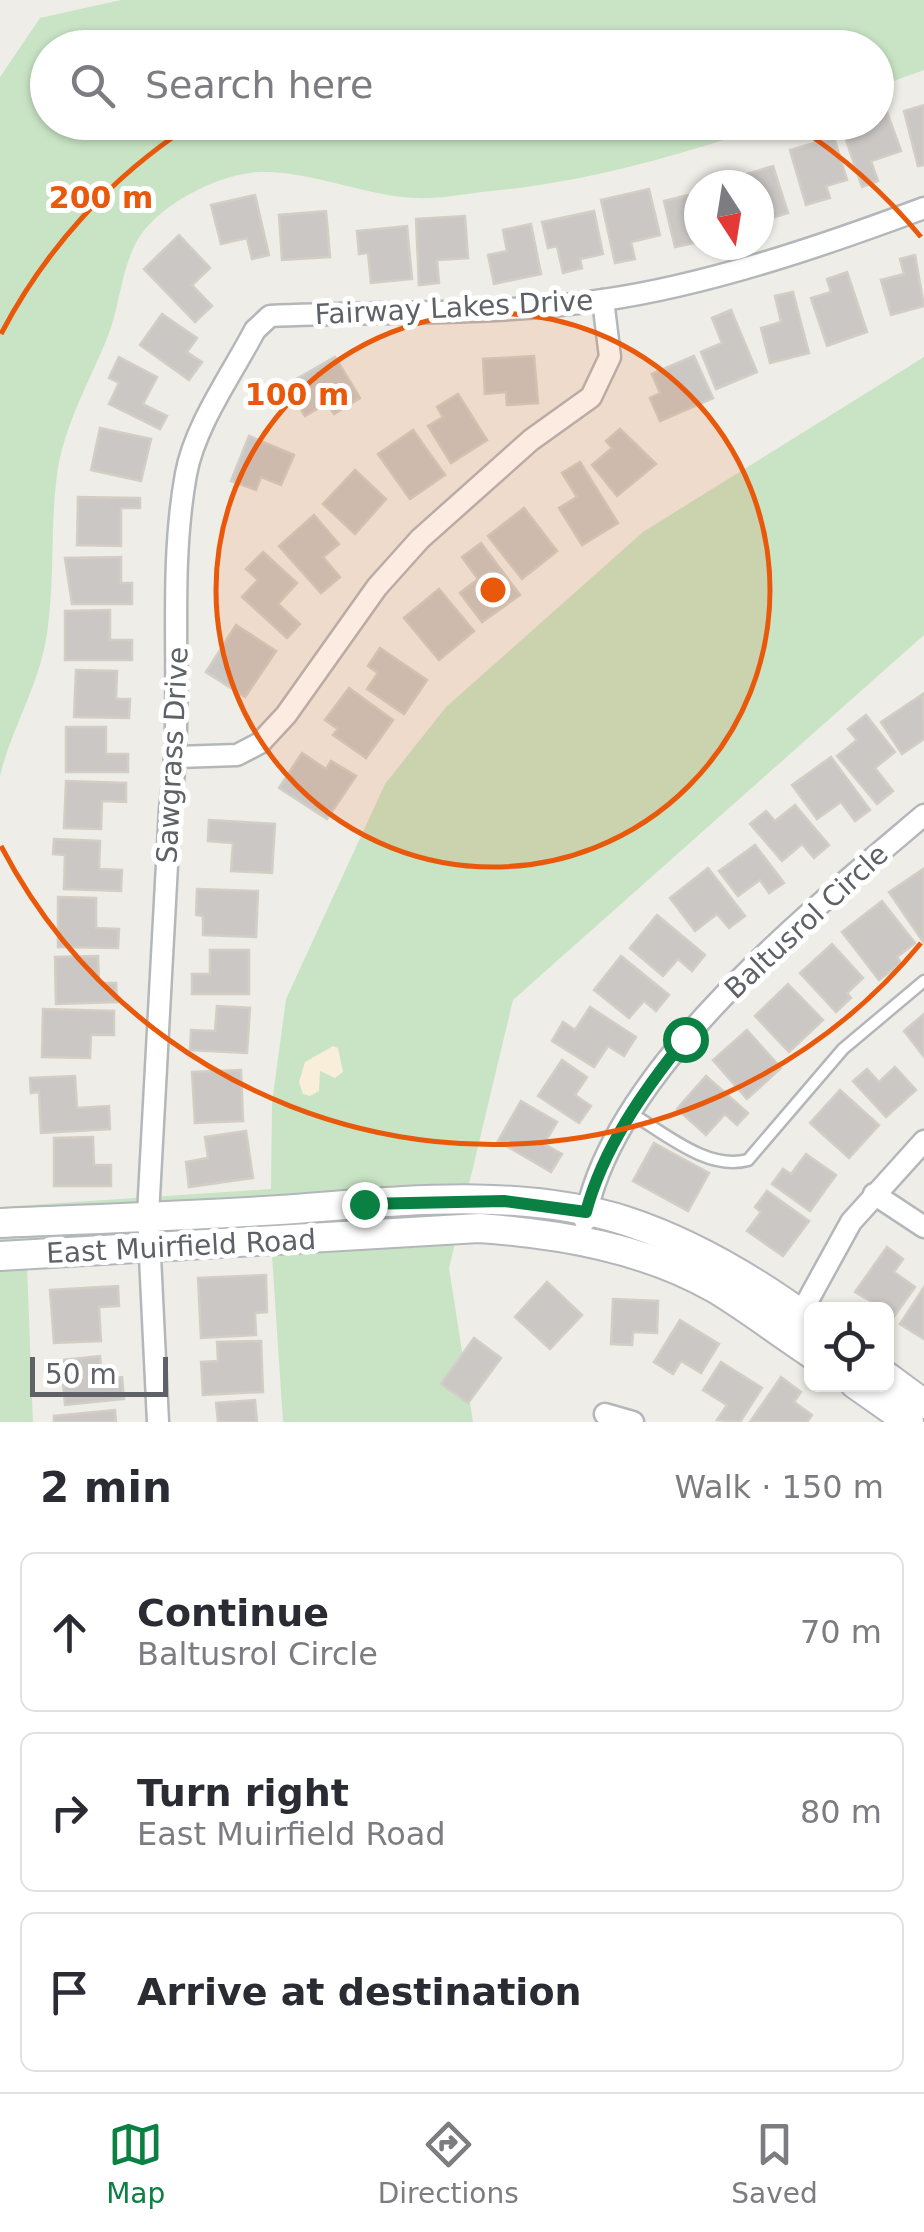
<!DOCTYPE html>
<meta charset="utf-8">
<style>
body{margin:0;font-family:"DejaVu Sans",sans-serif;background:#f7f7f7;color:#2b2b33}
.controls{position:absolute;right:30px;bottom:30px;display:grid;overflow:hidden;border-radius:15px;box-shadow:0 2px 8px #0004}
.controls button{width:90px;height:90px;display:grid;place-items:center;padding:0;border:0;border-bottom:2px solid #e1e1e2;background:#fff;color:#2b2b33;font:50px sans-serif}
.compass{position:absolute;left:684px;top:170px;width:90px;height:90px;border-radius:50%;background:#fff;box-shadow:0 2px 8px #0004;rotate:168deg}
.scale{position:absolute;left:30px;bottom:25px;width:138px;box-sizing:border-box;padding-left:10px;border:5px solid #5e6266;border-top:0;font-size:28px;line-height:35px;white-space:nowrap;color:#5e6266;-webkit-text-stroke:8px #fff;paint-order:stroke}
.stop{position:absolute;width:30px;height:30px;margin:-22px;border:8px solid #0b8043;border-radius:50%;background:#fff}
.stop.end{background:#0b8043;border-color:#fff;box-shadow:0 2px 10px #0008}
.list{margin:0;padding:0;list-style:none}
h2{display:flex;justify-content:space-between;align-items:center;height:130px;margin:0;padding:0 40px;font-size:42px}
h2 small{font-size:32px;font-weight:400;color:#7c7c81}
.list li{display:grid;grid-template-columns:65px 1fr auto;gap:30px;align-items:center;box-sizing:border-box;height:160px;margin:0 20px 20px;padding:0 20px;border:2px solid #e1e1e2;border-radius:15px}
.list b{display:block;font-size:38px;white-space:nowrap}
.list p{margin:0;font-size:32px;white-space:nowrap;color:#7c7c81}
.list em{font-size:32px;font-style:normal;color:#7c7c81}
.icon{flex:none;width:55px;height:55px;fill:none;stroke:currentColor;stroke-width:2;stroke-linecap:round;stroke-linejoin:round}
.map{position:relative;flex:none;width:924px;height:1422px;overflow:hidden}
.search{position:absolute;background:#fff;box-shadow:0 2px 8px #0004;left:30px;right:30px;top:30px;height:110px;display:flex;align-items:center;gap:25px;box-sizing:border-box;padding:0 35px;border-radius:55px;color:#7c7c81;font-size:38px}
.sheet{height:670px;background:#fff}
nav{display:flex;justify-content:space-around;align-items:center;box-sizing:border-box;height:140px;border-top:2px solid #e1e1e2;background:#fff;font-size:28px;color:#7c7c81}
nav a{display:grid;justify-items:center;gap:5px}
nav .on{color:#0b8043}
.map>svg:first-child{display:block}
.green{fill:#c8e4c5}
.sand{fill:#f8eed9}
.building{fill:#cbc7c4;stroke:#d3cec5;stroke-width:2.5}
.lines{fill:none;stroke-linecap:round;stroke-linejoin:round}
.lane-casing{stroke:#b4b7ba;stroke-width:15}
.street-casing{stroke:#b4b7ba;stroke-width:25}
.secondary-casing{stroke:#b3b6ba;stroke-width:32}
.lane{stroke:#fff;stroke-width:10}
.street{stroke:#fff;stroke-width:20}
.secondary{stroke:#fff;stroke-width:28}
.route{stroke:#0b8043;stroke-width:12}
.ring{fill:none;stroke:#e8590c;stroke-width:5}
.labels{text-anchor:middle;stroke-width:10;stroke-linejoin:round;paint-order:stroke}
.street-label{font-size:28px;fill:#5e6266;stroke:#fff}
.centre{fill:#e8590c;stroke:#fff;stroke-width:5}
.ring-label{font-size:30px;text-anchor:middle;font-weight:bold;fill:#e8590c;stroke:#fff;stroke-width:10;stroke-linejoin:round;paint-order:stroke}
</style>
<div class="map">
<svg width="924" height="1422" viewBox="0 0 924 1422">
<rect width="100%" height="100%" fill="#efede7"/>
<g class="green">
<path d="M121,0H924V70L877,87L876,48H48V122L775,123C678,156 584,183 482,192C460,195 437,199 415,198C362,195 309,170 259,172C217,174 152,207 134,247C120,276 119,311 106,341C88,384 63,428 57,475C50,527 55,581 47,633C40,684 12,727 0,776V77L40,18Z"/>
<polygon points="924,357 924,635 513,1000 449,1268 473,1422 283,1422 272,1255 27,1267 33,1422 0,1422 0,1207 271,1189 272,1103 286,999 385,784 446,707 643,532"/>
</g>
<polygon class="sand" points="333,1046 338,1048 343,1072 335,1078 320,1071 319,1091 310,1096 303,1094 299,1082 305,1062"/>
<g class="building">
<polygon points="924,105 924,165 918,166 904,111"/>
<polygon points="886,109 901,151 871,161 878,181 862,187 844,134 876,122 876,112"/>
<polygon points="834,137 847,180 826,186 830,198 806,205 790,150"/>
<polygon points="773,166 788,213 759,222 759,185 732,185 730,179"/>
<polygon points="649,189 660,235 631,242 635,259 615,263 601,200"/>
<polygon points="693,194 699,242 675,247 664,201"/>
<polygon points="255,195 269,255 252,259 247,238 221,244 211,205"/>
<polygon points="326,211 330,257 282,260 279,215"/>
<polygon points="594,211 603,254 580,259 582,268 563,273 557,246 548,248 542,222"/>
<polygon points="465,216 468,258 437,260 439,283 419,285 416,219"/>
<polygon points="531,224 541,274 494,284 488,255 507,251 503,230"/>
<polygon points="407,226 412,279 371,283 368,253 359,254 357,231"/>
<polygon points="179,235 210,268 192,285 212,306 195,322 144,269"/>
<polygon points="915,255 924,306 891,315 881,280 904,274 900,259"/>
<polygon points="847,272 867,332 827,346 811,298 831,292 827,279"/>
<polygon points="793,292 809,353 770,363 761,328 781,322 775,296"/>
<polygon points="731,310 757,372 716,389 701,352 722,343 712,318"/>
<polygon points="162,314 197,338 187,352 202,362 189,380 140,345"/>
<polygon points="534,356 538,403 507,405 506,392 485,394 483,359"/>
<polygon points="694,356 713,398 660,421 650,398 660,393 652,374"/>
<polygon points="119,357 157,377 143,404 167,416 160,429 109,404 119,383 109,378"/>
<polygon points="335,357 360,398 334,414 327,403 305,416 286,385"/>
<polygon points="458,394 487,440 451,463 428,426 443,417 437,407"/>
<polygon points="100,428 151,439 141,481 91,470"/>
<polygon points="620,429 656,464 617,496 592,465 612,448 606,441"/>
<polygon points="413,430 445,475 410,499 378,454"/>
<polygon points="249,436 294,455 281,485 261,477 256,490 231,481"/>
<polygon points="580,462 618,523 582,545 559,508 577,497 562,473"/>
<polygon points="355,470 386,499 355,534 323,504"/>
<polygon points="78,497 140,498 140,508 121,508 121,546 77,545"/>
<polygon points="524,508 557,551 522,579 488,536"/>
<polygon points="314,515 339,544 323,557 340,577 321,593 279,546"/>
<polygon points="481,543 520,595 482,622 460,593 478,579 462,557"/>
<polygon points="263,552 297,583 278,604 300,624 287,638 242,597 258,580 246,569"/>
<polygon points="121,557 121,583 132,583 132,604 72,604 65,558"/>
<polygon points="439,589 474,631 439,660 404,618"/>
<polygon points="110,610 110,640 132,640 132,660 65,660 65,611"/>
<polygon points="236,625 276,651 245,697 206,672"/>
<polygon points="380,648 427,680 404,714 367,689 378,673 368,666"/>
<polygon points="76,670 117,671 116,699 130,699 129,718 74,717"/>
<polygon points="349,688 393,720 366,758 333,735 338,729 325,720"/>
<polygon points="923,694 924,739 902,754 881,722"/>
<polygon points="866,715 895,752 875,768 893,791 877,804 837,756 857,740 848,729"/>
<polygon points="66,727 106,727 106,754 128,754 128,772 66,772"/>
<polygon points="302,753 326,769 331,761 356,776 327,819 279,788"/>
<polygon points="831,757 870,810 855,821 841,802 817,819 792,785"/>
<polygon points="66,781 126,783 126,802 102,801 101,829 64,828"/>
<polygon points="795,805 829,845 814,858 802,844 782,861 750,824 766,811 775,821"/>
<polygon points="209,820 275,824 272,873 231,871 233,843 208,841"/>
<polygon points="54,839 100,841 99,869 122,870 121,891 64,889 65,855 53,854"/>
<polygon points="755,845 784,883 769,893 760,880 738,896 719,871"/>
<polygon points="708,868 745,916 729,928 717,914 695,931 670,898"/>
<polygon points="923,869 924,871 924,943 889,892"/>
<polygon points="197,889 258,891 256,937 203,935 203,916 196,915"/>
<polygon points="58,897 96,898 96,928 119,929 118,948 58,947"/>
<polygon points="882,901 915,943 897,957 901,963 879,980 842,932"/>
<polygon points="657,915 705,955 692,971 678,959 663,976 630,948"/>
<polygon points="832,944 863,978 847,993 851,998 836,1012 800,973"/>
<polygon points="210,950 249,950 249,994 192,994 192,974 210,974"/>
<polygon points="98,956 99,983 116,983 117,1002 56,1004 55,957"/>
<polygon points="621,956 669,995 656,1011 644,1001 629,1018 594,990"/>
<polygon points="788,984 823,1020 789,1052 755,1016"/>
<polygon points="217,1006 250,1008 247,1053 190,1050 191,1030 215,1031"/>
<polygon points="590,1007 636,1037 624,1056 608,1046 594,1067 552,1041 563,1022 575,1030"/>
<polygon points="43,1009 114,1011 114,1035 91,1035 90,1058 42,1057"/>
<polygon points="924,1014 924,1057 904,1031"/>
<polygon points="747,1030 781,1068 747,1099 713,1060"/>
<polygon points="562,1060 587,1077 575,1095 591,1106 579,1123 538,1096"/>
<polygon points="895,1067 916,1090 886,1117 853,1081 867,1069 879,1082"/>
<polygon points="241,1070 243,1121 195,1123 192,1072"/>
<polygon points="75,1076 77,1108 109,1106 110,1129 41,1133 39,1092 31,1093 30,1078"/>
<polygon points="706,1076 748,1113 737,1125 725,1114 706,1135 677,1109"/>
<polygon points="840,1090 879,1125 849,1158 810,1123"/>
<polygon points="521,1101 557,1122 544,1144 562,1154 551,1172 498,1141"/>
<polygon points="246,1131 253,1178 189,1187 186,1162 208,1158 205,1137"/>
<polygon points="93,1137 94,1165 111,1165 111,1186 54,1186 54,1138"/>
<polygon points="654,1143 709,1173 688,1211 633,1181"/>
<polygon points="806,1154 836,1175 810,1211 772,1184 783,1169 791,1174"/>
<polygon points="767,1191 809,1221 783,1256 747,1231 761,1212 755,1207"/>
<polygon points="887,1247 903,1259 894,1272 915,1287 893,1318 886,1310 855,1292"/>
<polygon points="266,1275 267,1312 255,1313 256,1335 201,1338 198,1278"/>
<polygon points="547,1282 582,1315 550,1349 515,1317"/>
<polygon points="118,1286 119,1306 99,1307 101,1341 54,1343 50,1290"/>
<polygon points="924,1287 924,1339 900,1324"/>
<polygon points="613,1299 658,1301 657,1333 633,1332 632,1345 611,1344"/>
<polygon points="680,1320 719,1344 701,1373 681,1361 673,1374 654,1362"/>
<polygon points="474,1338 501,1358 468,1403 441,1384"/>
<polygon points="261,1341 263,1392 203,1395 201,1362 218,1361 217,1342"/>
<polygon points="100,1356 102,1379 122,1377 124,1399 65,1405 61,1360"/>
<polygon points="721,1362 762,1388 740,1422 717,1420 727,1405 703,1390"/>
<polygon points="781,1377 801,1392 794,1402 812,1415 807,1422 750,1422"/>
<polygon points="255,1400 257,1422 218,1422 216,1403"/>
<polygon points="115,1410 116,1422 54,1422 54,1416"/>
</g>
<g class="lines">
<g class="lane-casing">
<path id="lane" d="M632,1114C666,1134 708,1171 748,1160L843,1049L924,981"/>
</g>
<g class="street-casing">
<g id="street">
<polyline points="177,757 237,755 260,743 286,715 377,587 420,539 531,440 591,397 610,357 603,300"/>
<polyline points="874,1194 924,1227"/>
<path d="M585,1221C610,1072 813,909 924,815"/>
<polyline points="796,1322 851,1222 924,1141"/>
<polyline points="605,1414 633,1422"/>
<path d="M158,1422L148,1215L170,809C185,698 166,584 186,474C195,425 232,374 255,330L270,316C381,311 493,316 603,300C708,285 825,245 924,208"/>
</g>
</g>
<g class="secondary-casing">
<g id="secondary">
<path d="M0,1223C93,1219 187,1216 280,1210C393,1202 515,1186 626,1221C693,1243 755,1280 812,1322"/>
<path d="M0,1256L479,1228C560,1234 645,1248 716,1289C749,1309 780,1333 812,1354"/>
<polyline points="886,1376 924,1404"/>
<polyline points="855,1384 909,1422"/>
</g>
</g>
<use href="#lane" class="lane"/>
<use href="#street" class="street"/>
<use href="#secondary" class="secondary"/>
</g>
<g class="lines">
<path class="route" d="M364,1204L504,1201L586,1212C603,1148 644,1090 685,1039"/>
</g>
<circle cx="493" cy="590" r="277" fill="#e8590c" fill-opacity=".12"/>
<g class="ring">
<circle cx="493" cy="590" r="277"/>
<path d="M921 943A555 555 0 0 1 1 846M1 334A555 555 0 0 1 191 125M378 47A555 555 0 0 1 608 47M795 125A555 555 0 0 1 921 237"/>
</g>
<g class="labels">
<g class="street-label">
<text transform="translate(454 307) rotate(-3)" y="10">Fairway Lakes Drive</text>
<text transform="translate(172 755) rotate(-87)" y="10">Sawgrass Drive</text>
<text transform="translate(806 921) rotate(-43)" y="10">Baltusrol Circle</text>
<text transform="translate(181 1246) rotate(-3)" y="10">East Muirfield Road</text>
</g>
</g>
<circle cx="493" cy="590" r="15" class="centre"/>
<g class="ring-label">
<text x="101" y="208">200 m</text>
<text x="297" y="405">100 m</text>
</g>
</svg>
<div class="controls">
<button><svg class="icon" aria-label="locate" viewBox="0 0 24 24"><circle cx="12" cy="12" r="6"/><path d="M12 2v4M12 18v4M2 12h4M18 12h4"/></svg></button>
</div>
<svg class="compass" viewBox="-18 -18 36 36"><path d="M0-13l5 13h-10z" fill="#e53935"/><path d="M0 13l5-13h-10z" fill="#7c7c81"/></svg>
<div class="scale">50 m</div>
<div class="stop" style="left:685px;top:1039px"></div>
<div class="stop end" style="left:364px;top:1204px"></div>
<div class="search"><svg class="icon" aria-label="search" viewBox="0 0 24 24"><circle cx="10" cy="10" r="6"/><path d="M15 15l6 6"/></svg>Search here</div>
</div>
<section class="sheet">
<h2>2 min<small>Walk · 150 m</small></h2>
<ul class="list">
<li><svg class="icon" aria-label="ahead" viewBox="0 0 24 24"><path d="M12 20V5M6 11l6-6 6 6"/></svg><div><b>Continue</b><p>Baltusrol Circle</p></div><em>70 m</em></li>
<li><svg class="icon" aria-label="right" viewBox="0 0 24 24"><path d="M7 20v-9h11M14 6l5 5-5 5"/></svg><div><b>Turn right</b><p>East Muirfield Road</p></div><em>80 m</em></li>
<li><svg class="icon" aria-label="arrive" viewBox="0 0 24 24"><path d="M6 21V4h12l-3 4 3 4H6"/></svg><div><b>Arrive at destination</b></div></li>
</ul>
</section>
<nav>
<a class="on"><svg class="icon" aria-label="map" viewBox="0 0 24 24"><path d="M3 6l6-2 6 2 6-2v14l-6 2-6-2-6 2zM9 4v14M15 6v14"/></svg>Map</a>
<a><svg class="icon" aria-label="directions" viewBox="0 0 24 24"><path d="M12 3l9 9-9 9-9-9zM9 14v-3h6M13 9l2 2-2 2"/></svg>Directions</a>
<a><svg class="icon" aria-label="saved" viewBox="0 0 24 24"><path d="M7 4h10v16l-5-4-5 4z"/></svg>Saved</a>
</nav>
